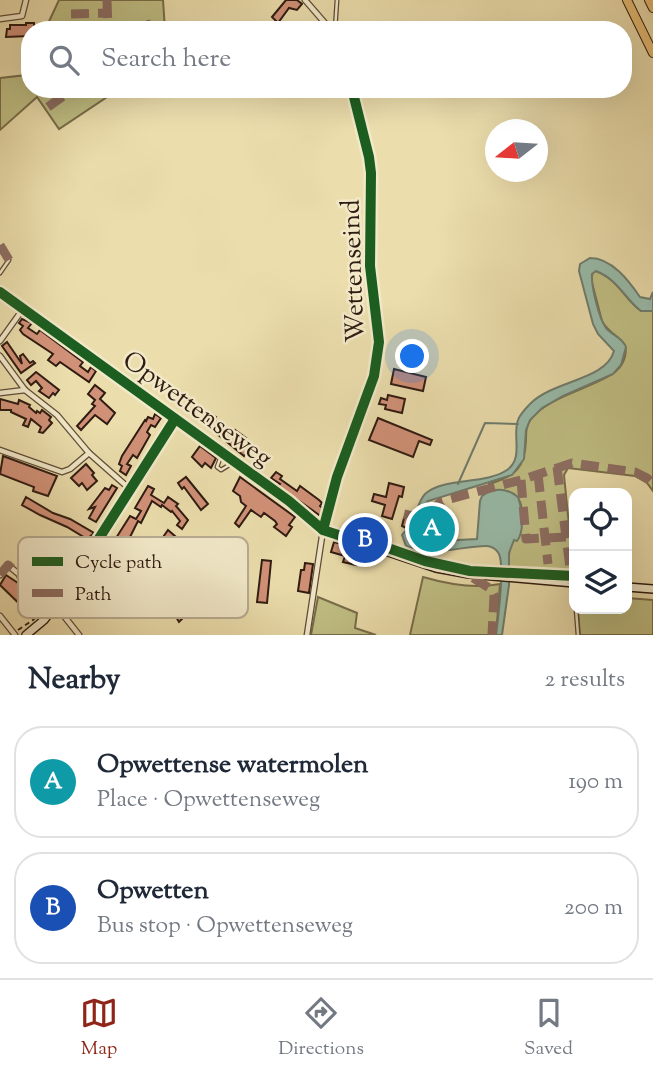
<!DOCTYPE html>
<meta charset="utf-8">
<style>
body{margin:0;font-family:"Sorts Mill Goudy",serif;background:#f6f6f7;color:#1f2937}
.controls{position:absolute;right:21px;bottom:21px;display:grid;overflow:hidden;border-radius:14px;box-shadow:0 7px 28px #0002}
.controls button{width:63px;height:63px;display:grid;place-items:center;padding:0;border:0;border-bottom:2px solid #e0e1e3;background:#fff;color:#1f2937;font:35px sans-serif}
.compass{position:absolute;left:485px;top:119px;width:63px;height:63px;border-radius:50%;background:#fff;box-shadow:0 7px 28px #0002;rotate:253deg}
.you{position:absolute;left:413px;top:357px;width:24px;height:24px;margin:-18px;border:5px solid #fff;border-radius:50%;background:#1a73e8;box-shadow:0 0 0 10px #1a73e833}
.badge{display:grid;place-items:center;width:46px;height:46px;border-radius:50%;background:#8f2418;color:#fff;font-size:23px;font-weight:700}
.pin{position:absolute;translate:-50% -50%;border:4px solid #fff;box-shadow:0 2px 7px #0006}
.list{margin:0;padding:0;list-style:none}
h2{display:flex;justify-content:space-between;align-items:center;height:91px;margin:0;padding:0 28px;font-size:30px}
h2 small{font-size:23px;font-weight:400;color:#747a83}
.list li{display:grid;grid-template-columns:46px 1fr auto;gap:21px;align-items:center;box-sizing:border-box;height:112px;margin:0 14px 14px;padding:0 14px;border:2px solid #e0e1e3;border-radius:28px}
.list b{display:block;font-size:26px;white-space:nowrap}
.list p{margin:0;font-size:23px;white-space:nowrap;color:#747a83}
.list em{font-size:23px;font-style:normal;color:#747a83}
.icon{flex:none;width:38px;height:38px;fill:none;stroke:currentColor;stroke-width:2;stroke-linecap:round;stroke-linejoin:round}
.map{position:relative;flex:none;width:653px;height:635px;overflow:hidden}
.search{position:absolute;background:#fff;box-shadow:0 7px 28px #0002;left:21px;right:21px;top:21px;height:77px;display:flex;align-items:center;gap:18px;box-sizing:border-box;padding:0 24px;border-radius:28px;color:#747a83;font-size:26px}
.sheet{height:343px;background:#fff}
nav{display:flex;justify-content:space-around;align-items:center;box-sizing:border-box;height:98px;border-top:2px solid #e0e1e3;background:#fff;font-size:19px;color:#747a83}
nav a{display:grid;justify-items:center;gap:4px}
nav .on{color:#8f2418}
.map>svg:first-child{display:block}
.green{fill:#c0bf84;stroke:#786d4a;stroke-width:2}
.water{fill:#98bcab;stroke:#6e7c6d;stroke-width:2}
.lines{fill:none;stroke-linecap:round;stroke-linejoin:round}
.stream{stroke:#6e7c6d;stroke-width:2}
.building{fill:#d19178;stroke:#2f1b11;stroke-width:2}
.lane-casing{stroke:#5e4c38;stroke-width:5}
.street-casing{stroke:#5e4c38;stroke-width:7}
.secondary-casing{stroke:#2f1b11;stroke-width:10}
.primary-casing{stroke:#2f1b11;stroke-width:10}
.path{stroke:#2f1b11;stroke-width:2;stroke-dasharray:5 3.5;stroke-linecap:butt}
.lane{stroke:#f2e9c9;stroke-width:2.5}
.street{stroke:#f2e9c9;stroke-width:4.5}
.secondary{stroke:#f2e9c9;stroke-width:7}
.primary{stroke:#e6be76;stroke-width:8}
.quiet{stroke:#8d6e63;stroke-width:9;stroke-dasharray:18 9;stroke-linecap:butt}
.cycleway-casing{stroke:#f2e9c9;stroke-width:15}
.cycleway{stroke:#1b5e20;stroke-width:10}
.labels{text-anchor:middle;stroke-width:5;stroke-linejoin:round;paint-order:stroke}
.street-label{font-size:26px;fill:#2f1b11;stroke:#f2e9c9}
.key{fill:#f2e9c9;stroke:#b8ab92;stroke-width:2}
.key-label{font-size:19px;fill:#2f1b11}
</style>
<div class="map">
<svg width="653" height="635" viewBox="0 0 653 635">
<rect width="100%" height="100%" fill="#ebddac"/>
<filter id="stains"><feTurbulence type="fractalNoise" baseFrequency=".00286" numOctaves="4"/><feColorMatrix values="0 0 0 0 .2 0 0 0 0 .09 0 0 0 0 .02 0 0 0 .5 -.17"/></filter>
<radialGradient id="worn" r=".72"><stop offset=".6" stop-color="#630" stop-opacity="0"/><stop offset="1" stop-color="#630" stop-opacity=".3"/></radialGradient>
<g class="green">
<polygon points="59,0 163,0 165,30 45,30"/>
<polygon points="30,57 30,89 119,89 59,129 37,97 0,130 0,78 26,75"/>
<path d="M596,271C619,280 624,299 641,311H653V491L647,483L635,476L568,468L564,475L574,575L509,572C509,564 508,556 510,549C514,534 530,510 516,496C508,489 499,489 489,492V484C515,476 525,469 526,440C526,432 526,425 531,419C550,393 611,385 622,364C635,338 611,339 602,321L591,279L593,272Z"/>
<path d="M423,577C447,584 475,589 500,584L496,635H410Z"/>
<polygon points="318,597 357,613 355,628 376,635 311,635"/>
<polygon points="627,598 653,600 653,635 580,635 578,609 627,609"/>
</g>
<path class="water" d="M590,258C612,258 629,281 640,297L650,299L653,292V311H641C624,298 619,280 596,271L592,274C591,286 599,319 606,328C613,336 622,337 626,347L621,365L613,374L563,396L542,408L530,420L526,430L524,459L512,475L428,501C420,510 411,529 415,540L418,542L477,539L480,501L482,496C493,487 507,488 518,497C522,509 525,531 517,541L514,540L509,553V585L502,635H496C498,619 505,567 499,554C497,549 491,546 486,546C460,546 432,558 406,546L402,535C404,532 407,530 409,528C416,520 416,504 425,494C443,477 485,485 507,470C524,458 512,436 518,420C520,414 527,407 531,403C555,380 606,380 614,351L598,334L593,324L579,271L580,264Z"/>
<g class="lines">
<polyline class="stream" points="458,484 485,423 518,424"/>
</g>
<g class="building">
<polygon points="286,0 297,0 302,4 297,10 289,8 278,23 272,17"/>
<polygon points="26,23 34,23 34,30 30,30 29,36 6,37 7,29 10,29 10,25 26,25"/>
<polygon points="22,319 32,323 28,328 37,334 40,330 83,362 80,366 88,372 91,367 96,371 89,382 60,362 56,366 48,360 53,354 23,334 20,330 23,326 19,323"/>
<polygon points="7,342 22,364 20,356 23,354 30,363 33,361 35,363 21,373 2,346"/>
<polygon points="394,369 426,377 423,391 391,384"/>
<polygon points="36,372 59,390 55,395 53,393 49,398 39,391 42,388 36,381 31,385 27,380"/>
<polygon points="95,385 105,393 100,399 115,413 107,424 95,415 81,430 77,426 95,406 92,404 95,400 88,394"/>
<polygon points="388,395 405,399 402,413 385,409 386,405 379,404 381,398 387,400"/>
<polygon points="0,399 18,404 19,400 30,405 29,407 36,413 37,411 40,413 42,410 51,417 49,420 52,423 43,433 39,432 41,427 31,419 28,427 23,425 26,419 11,412 11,410 0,410"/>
<polygon points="155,414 161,418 155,427 151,425 147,432 150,435 137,458 133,455 127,464 131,466 126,475 120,471 122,466 119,464 122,456 145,420 146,421 148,417 153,419"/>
<polygon points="212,414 216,417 214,420 225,428 233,433 235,430 246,438 242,444 249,449 244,456 205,424"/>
<polygon points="378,418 432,440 430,445 419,441 413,457 369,440"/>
<polygon points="200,446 216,458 211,468 205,463 202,467 192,457"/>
<polygon points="3,456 57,476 48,496 33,491 34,487 0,474"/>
<polygon points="86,464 94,473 92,475 97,481 87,490 82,483 79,486 71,478"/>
<polygon points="276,472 282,476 280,479 297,491 300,486 319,500 322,503 320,506 324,509 322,517 278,486 280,484 271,478"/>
<polygon points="186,477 208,504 201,510 184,487 182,489 178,483"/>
<polygon points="240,477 295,517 289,525 292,527 286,536 274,527 277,524 275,521 264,513 261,517 251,510 239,527 235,523 246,506 241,502 240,496 233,491"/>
<polygon points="389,483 404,487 402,497 399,496 392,519 382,516 385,505 372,501 374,494 386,497"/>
<polygon points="112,485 117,488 96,522 89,518 95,507 89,509 105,488 109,490"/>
<polygon points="148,486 154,489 151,495 164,503 168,497 178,504 176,506 188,520 182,529 177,525 180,521 172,511 171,512 162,505 161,507 152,501 141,523 138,521 123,551 143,570 136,577 125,569 130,564 119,557 117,560 110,555 122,541 116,538 130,516 136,519 141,511 135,508"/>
<polygon points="26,497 53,513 70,519 94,533 87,539 67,527 40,515 22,505"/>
<polygon points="434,514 438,521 451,522 450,535 414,532 402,526 404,518 407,517 412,519 412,521 432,523 429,517"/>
<polygon points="168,530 176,537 169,546 164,543 157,550 161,555 153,563 148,558 143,563 137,560 154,548 152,546 159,538 161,540"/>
<polygon points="334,542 360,549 356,565 343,562 345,556 331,552"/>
<polygon points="262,560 271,561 267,603 257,602"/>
<polygon points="305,563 313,564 309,593 298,591 301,570 304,570"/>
<polygon points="6,575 21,585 25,589 23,592 31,599 33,597 43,606 33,617 0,585"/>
<polygon points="155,581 160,586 158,588 186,610 183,613 186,615 179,622 170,607 167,610 161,604 163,602 151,590 149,593 144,588 150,582 152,584"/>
</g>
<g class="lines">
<g class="lane-casing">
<g id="lane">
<polyline points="335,30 337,0"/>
<polyline points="0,273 9,260"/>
<polyline points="222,453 217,467 221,470 234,462"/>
<polyline points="573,586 574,598"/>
<polyline points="576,609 578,635"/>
</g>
</g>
<g class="street-casing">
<g id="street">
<polyline points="305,0 331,30"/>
<polyline points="0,19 22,16 26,0"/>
<polyline points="0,341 23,309"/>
<polyline points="0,356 25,390 57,415 89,453 131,490"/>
<polyline points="0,393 25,390"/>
<polyline points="0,450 62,472 70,469 89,453"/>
<polyline points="0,575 8,565 56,606 79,635"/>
<polyline points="0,616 15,635"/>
<polyline points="307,635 323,530 337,477 374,376 379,342 370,266 371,173 369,157 352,89"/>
</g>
</g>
<g class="secondary-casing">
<g id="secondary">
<polyline points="0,292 289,501 323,530 436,568 469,574 574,583"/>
<polyline points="627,587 653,589"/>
<polyline points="26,635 44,620 75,580 175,419"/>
</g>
</g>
<g class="primary-casing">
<g id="primary">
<polyline points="627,0 653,53"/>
<polyline points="649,0 653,8"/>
</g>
</g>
<polyline class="path" points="18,630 33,620 47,604"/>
<use href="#lane" class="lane"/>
<use href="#street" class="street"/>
<use href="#secondary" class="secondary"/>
<use href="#primary" class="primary"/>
<g class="quiet">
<polyline points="107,0 108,30"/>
<polyline points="71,14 108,13"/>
<polyline points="120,30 151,24"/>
<polyline points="48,107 73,89"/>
<polyline points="0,245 9,260"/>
<polyline points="557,467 572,583"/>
<polyline points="538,474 548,564"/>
<polyline points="521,480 526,539 566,537"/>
<polyline points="404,514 421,518 442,501 521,480 572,463 635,472 647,478 653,484"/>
<polyline points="0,575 8,565 56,606"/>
<polyline points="473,578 491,589 494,595 492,635"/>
</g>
<g class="cycleway-casing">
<g id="cycleway">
<polyline points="0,292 289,501 323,530 375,547 385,547 425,561 470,571 574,576"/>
<polyline points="323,530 337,477 374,376 379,342 370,266 371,173 369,157 352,89"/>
<polyline points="56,606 175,419"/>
</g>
</g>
<use href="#cycleway" class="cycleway"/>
</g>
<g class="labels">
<g class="street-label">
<text transform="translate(352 271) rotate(-92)" y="9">Wettenseind</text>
<text transform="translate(198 408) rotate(36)" y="9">Opwettenseweg</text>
</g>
</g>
<rect x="18" y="537" width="230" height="81" rx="10" class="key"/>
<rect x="32" y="557" width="31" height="9" fill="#1b5e20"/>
<rect x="32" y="589" width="31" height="8" fill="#8d6e63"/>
<g class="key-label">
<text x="75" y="568">Cycle path</text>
<text x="75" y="600">Path</text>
</g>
<rect width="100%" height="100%" filter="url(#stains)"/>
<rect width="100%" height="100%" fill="url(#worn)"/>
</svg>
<div class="controls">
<button><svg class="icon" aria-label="locate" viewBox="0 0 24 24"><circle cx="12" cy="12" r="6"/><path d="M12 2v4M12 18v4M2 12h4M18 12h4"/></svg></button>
<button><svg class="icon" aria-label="layers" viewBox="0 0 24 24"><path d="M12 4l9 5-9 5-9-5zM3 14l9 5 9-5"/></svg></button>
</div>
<svg class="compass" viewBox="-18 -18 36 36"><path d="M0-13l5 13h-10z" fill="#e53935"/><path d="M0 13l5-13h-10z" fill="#747a83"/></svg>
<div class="you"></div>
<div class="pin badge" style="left:432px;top:529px;background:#0f9aa8">A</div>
<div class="pin badge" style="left:365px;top:540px;background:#1a4fb4">B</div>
<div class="search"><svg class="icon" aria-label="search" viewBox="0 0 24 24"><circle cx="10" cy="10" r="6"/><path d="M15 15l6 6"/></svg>Search here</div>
</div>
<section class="sheet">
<h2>Nearby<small>2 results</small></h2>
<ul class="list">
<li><span class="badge" style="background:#0f9aa8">A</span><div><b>Opwettense watermolen</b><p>Place · Opwettenseweg</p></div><em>190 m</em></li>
<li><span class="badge" style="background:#1a4fb4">B</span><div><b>Opwetten</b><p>Bus stop · Opwettenseweg</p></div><em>200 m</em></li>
</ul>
</section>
<nav>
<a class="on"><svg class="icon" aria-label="map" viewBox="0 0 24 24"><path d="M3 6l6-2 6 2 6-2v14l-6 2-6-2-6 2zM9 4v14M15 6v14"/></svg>Map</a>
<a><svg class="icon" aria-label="directions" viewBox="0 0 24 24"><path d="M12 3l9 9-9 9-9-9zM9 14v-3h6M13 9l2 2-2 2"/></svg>Directions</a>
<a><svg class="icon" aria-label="saved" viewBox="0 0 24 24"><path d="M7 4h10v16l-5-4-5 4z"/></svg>Saved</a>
</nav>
